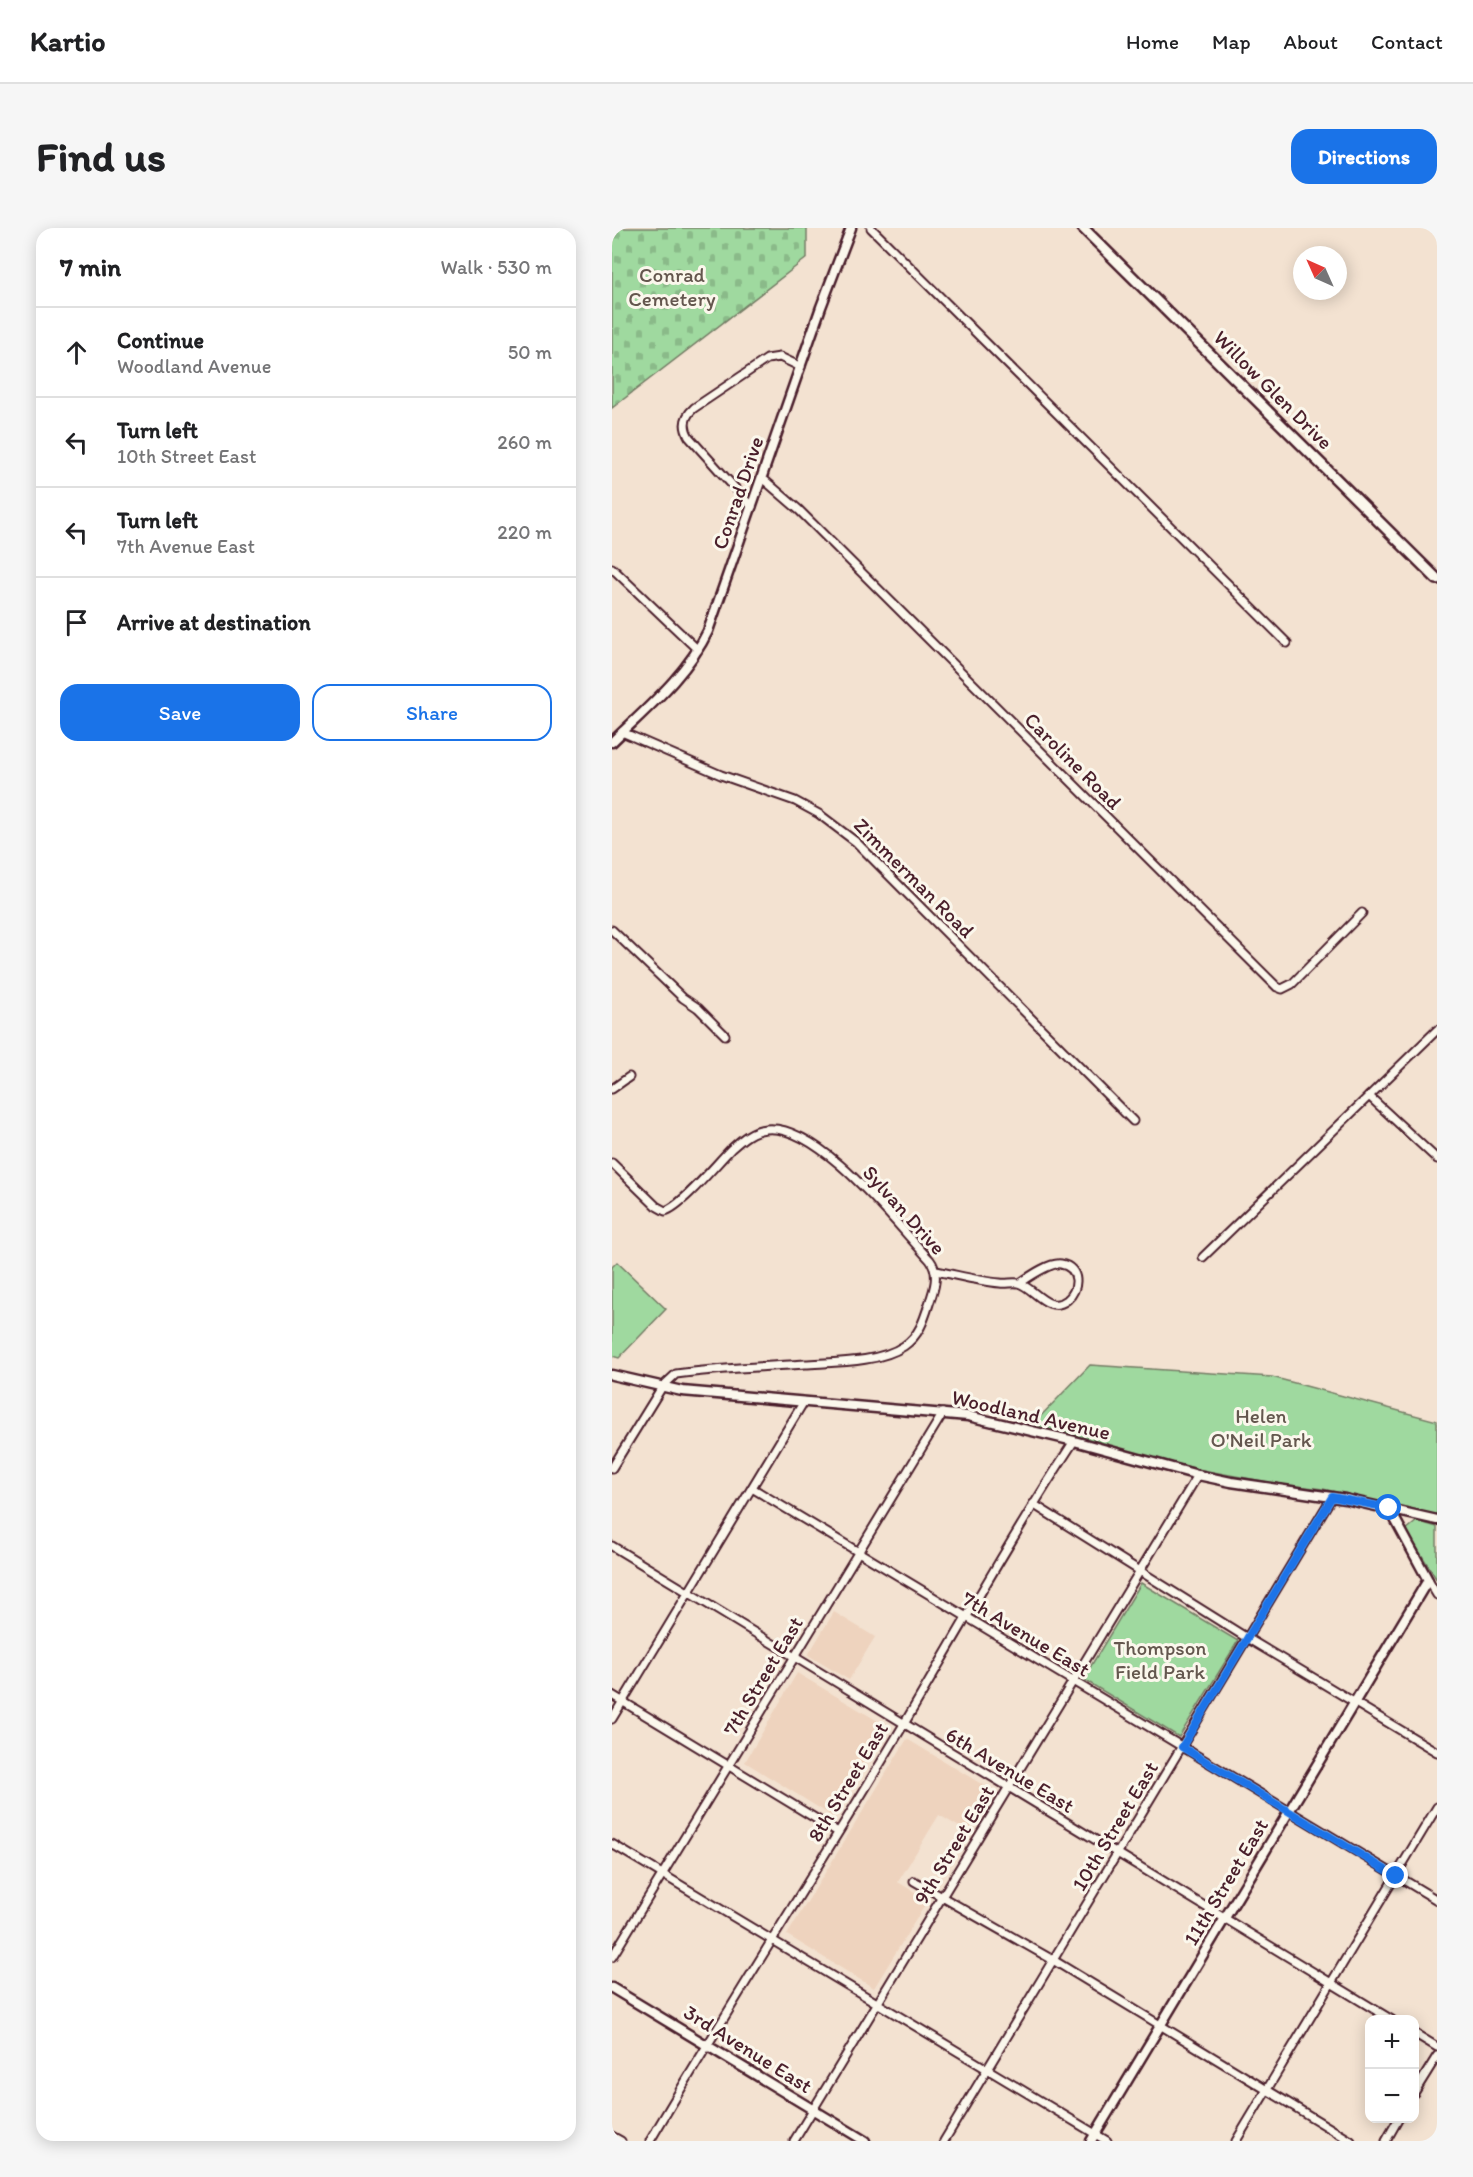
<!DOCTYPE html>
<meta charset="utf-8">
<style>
body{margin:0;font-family:Itim,sans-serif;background:#f6f6f6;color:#202124}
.controls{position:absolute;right:18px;bottom:18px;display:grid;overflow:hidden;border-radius:12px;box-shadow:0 3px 15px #0003}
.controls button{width:54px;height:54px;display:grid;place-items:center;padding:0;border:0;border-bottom:2px solid #e0e0e0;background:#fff;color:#202124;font:30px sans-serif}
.compass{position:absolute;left:681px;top:18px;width:54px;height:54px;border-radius:50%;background:#fff;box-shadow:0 3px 15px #0003;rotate:315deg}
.stop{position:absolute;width:18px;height:18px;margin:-14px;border:4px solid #1a73e8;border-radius:50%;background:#fff}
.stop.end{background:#1a73e8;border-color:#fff;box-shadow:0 2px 6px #0008}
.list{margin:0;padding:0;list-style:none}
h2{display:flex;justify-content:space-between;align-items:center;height:78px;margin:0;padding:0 24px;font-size:26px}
h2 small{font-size:20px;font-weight:400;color:#757577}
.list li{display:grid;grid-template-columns:39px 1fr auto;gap:18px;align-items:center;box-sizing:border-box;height:90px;padding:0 24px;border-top:2px solid #e0e0e0}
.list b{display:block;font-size:22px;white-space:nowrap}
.list p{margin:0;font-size:20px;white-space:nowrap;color:#757577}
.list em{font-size:20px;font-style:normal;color:#757577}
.actions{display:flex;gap:12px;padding:18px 24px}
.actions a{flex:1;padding:14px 0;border:2px solid #1a73e8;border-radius:18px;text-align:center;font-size:21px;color:#1a73e8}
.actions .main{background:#1a73e8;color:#fff}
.icon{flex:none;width:33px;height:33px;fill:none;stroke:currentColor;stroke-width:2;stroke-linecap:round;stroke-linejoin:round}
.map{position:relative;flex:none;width:825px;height:1913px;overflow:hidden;border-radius:18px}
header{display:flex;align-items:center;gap:36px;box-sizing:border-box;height:84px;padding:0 30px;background:#fff;border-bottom:2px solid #e0e0e0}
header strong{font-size:28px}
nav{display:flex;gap:33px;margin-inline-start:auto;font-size:21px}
.intro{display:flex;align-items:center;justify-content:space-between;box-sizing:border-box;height:144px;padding:0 36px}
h1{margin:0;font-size:42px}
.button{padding:15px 27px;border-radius:18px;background:#1a73e8;color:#fff;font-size:21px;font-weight:700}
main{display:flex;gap:36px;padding:0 36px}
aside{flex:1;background:#fff;border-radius:18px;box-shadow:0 3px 15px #0003}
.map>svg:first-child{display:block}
.built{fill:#eed3be}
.green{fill:#9fd99f;stroke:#747c65;stroke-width:1.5}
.cemetery{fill:url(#cemetery-stones);stroke:#747c65;stroke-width:1.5}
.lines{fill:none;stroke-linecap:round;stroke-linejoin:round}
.minor-casing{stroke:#4a1f2b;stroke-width:11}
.tertiary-casing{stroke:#4a1f2b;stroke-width:13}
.secondary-casing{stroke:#4a1f2b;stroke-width:14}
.minor{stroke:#fbf7ec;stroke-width:7}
.tertiary{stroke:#fbf7ec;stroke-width:8}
.secondary{stroke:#fbf7ec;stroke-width:9}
.route{stroke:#1a73e8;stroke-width:8}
.labels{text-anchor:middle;stroke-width:6;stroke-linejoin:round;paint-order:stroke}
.park-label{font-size:21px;fill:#64574e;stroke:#fbf7ec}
.street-label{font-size:21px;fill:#4a1f2b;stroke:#fbf7ec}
</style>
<header>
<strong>Kartio</strong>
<nav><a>Home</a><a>Map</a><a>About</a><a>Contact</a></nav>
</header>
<div class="intro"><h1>Find us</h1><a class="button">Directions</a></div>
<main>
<aside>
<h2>7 min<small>Walk · 530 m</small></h2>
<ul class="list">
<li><svg class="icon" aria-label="ahead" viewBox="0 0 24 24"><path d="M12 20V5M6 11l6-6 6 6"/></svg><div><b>Continue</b><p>Woodland Avenue</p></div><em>50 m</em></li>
<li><svg class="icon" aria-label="left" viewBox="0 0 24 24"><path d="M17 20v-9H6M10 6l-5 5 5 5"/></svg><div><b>Turn left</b><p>10th Street East</p></div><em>260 m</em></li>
<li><svg class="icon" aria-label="left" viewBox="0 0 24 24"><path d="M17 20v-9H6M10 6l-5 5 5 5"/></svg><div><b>Turn left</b><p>7th Avenue East</p></div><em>220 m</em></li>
<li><svg class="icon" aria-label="arrive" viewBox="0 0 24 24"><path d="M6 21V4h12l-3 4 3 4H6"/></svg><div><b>Arrive at destination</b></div></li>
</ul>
<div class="actions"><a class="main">Save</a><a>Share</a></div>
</aside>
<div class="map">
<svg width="825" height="1913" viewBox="0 0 825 1913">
<defs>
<pattern id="cemetery-stones" width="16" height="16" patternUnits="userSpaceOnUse" patternTransform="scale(1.5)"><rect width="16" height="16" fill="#9fd99f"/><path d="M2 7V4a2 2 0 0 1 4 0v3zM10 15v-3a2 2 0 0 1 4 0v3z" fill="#8aba89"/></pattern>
</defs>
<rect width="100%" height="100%" fill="#f3e2d1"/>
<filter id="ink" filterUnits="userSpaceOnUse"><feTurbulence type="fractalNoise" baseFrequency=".0167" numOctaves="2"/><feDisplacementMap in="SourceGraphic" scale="12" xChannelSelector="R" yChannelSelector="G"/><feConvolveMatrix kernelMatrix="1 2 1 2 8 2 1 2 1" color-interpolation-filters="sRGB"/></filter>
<g filter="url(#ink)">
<g class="built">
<polygon points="222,1384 263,1409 237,1452 196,1427"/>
<polygon points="185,1445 276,1499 220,1588 133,1534"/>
<polygon points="295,1511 381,1563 356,1604 327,1587 286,1654 316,1672 262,1760 175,1707"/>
</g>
<g class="green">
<polygon points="5,1034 54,1081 7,1130 0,1128 0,1039"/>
<polygon points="478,1137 660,1149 825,1193 825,1287 711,1261 667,1256 590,1242 418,1199"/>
<polygon points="805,1293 825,1299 825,1352 794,1302"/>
<polygon points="529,1355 626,1413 567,1509 471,1451"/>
</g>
<polygon class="cemetery" points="0,0 195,0 195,30 0,180"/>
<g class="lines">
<g class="minor-casing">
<g id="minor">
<polyline points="259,0 675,415"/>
<polyline points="150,250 187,282 665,759 670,761 680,756 750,685"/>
<path d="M140,279L77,209C70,197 73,188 82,180L155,131L168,129L189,139"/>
<polyline points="0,340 86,422"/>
<polyline points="10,504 109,547 183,573 207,586 244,614 521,893"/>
<polyline points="0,702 71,770 86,780 113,807"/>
<polyline points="0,861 17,849"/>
<polyline points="757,868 825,931"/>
<path d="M0,935L44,978L53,983C69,979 105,935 119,921C129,912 140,902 154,901C207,895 284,996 318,1032C328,1045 322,1062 317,1076C312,1092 307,1108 292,1118C267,1135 222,1134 193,1136C150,1139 106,1140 64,1146L50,1159L0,1240"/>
<polyline points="591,1029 825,802"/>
<path d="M324,1043C345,1047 366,1053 388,1055C394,1056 401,1054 406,1055C422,1059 436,1087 455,1072C467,1062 469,1040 449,1036C438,1034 417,1049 408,1055"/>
<polyline points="140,1260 825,1672"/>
<polyline points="421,1276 635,1410 825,1524"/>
<polyline points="0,1318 780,1792"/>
<polyline points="816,1352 825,1367"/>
<polyline points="0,1467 226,1604"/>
<polyline points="0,1491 191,1175"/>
<polyline points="0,1616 495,1913"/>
<polyline points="302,1653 441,1732 739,1913"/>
<polyline points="0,1729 331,1185"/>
<polyline points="802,1805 825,1819"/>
<polyline points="802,1865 825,1828"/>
<polyline points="0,1908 9,1913"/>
<path d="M38,1913C120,1773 209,1636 292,1496C348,1401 402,1305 462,1213"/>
<polyline points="182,1913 586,1247"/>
<polyline points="332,1913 720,1269"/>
<polyline points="624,1913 825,1579"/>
<polyline points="774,1913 787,1890"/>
</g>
</g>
<g class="tertiary-casing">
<g id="tertiary">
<path d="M0,514C35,480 75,447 96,403L209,79L239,0"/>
<polyline points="0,1147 70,1163 356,1188 462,1213 586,1247 619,1254 733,1271 825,1292"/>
<polyline points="0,1760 253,1913"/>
<polyline points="479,1913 816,1352 777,1280"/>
</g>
</g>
<g class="secondary-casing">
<polyline id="secondary" points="471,0 825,351"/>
</g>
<use href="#minor" class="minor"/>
<use href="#tertiary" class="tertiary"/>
<use href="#secondary" class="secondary"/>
</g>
</g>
<g class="lines" filter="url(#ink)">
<polyline class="route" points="777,1280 720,1269 570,1519 784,1648"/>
</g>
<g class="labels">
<g class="park-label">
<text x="60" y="54">Conrad<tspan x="60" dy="24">Cemetery</tspan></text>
<text x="649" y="1195">Helen<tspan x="649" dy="24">O'Neil Park</tspan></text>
<text x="548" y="1427">Thompson<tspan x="548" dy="24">Field Park</tspan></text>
</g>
<g class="street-label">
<text transform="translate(661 162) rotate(45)" y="7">Willow Glen Drive</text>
<text transform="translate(126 265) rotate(-71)" y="7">Conrad Drive</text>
<text transform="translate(461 533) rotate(45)" y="7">Caroline Road</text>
<text transform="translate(302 650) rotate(45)" y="7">Zimmerman Road</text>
<text transform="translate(292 982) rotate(48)" y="7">Sylvan Drive</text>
<text transform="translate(419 1187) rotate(13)" y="7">Woodland Avenue</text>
<text transform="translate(414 1406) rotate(31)" y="7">7th Avenue East</text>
<text transform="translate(151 1448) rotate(-59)" y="7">7th Street East</text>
<text transform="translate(398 1542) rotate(31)" y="7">6th Avenue East</text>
<text transform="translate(236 1554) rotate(-59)" y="7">8th Street East</text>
<text transform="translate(503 1598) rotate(-59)" y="7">10th Street East</text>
<text transform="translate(342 1617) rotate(-59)" y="7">9th Street East</text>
<text transform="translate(614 1654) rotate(-59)" y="7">11th Street East</text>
<text transform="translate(136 1821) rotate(32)" y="7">3rd Avenue East</text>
</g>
</g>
</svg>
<div class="controls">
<button>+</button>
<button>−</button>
</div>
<svg class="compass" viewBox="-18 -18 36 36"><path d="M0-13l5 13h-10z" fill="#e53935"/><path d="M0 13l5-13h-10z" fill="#757577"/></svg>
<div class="stop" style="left:777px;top:1280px"></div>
<div class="stop end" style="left:784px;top:1648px"></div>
</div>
</main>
